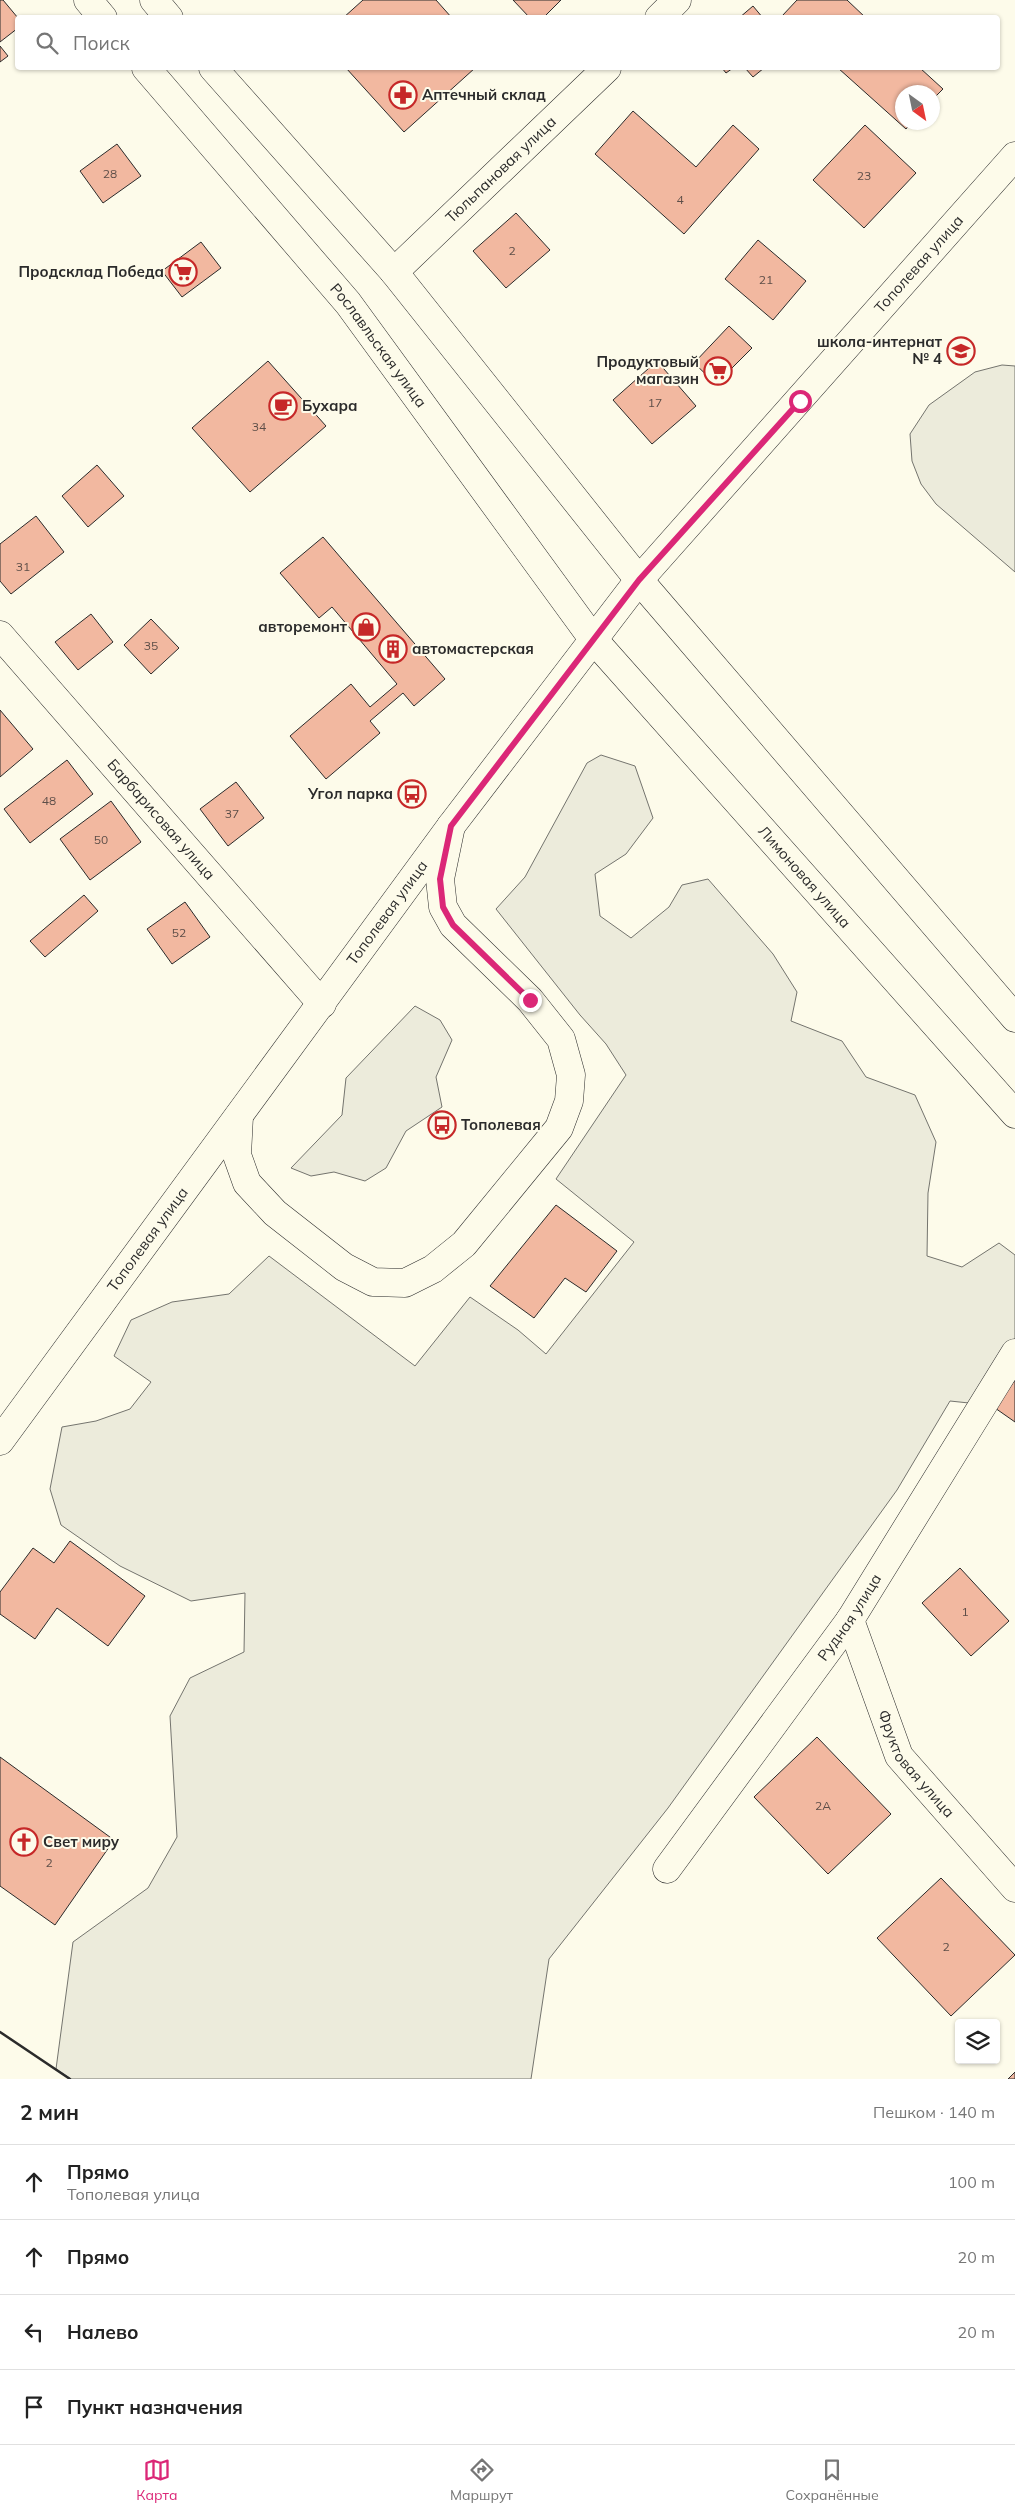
<!DOCTYPE html>
<html lang="ru">
<meta charset="utf-8">
<style>
body{margin:0;font-family:Mulish,sans-serif;background:#f2f2f2;color:#222}
.controls{position:absolute;right:15px;bottom:15px;display:grid;overflow:hidden;border-radius:5px;box-shadow:0 1px 4px #0004}
.controls button{width:45px;height:45px;display:grid;place-items:center;padding:0;border:0;border-bottom:1px solid #e0e0e0;background:#fff;color:#222;font:25px sans-serif}
.compass{position:absolute;left:895px;top:85px;width:45px;height:45px;border-radius:50%;background:#fff;box-shadow:0 1px 4px #0004;rotate:147deg}
.stop{position:absolute;width:15px;height:15px;margin:-11px;border:4px solid #db2777;border-radius:50%;background:#fff}
.stop.end{background:#db2777;border-color:#fff;box-shadow:0 1px 5px #0008}
.list{margin:0;padding:0;list-style:none}
h2{display:flex;justify-content:space-between;align-items:center;height:65px;margin:0;padding:0 20px;font-size:21px}
h2 small{font-size:16px;font-weight:400;color:#767676}
.list li{display:grid;grid-template-columns:32px 1fr auto;gap:15px;align-items:center;box-sizing:border-box;height:75px;padding:0 20px;border-top:1px solid #e0e0e0}
.list b{display:block;font-size:19px;white-space:nowrap}
.list p{margin:0;font-size:16px;white-space:nowrap;color:#767676}
.list em{font-size:16px;font-style:normal;color:#767676}
.icon{flex:none;width:28px;height:28px;fill:none;stroke:currentColor;stroke-width:2;stroke-linecap:round;stroke-linejoin:round}
.map{position:relative;flex:none;width:1015px;height:2079px;overflow:hidden}
.search{position:absolute;background:#fff;box-shadow:0 1px 4px #0004;left:15px;right:15px;top:15px;height:55px;display:flex;align-items:center;gap:12px;box-sizing:border-box;padding:0 18px;border-radius:5px;color:#767676;font-size:19px}
.sheet{height:365px;background:#fff}
nav{display:flex;justify-content:space-around;align-items:center;box-sizing:border-box;height:70px;border-top:1px solid #e0e0e0;background:#fff;font-size:14px;color:#767676}
nav a{display:grid;justify-items:center;gap:2px}
nav .on{color:#db2777}
.map>svg:first-child{display:block}
.green{fill:#ecebdb;stroke:#74746e}
.building{fill:#f2b8a0;stroke:#2b2b2b}
.lines{fill:none;stroke-linecap:round;stroke-linejoin:round}
.minor-casing{stroke:#2b2b2b;stroke-width:29}
.major-casing{stroke:#2b2b2b;stroke-width:29}
.highway-casing{stroke:#2b2b2b;stroke-width:29}
.minor{stroke:#fdfbea;stroke-width:28}
.major{stroke:#fdfbea;stroke-width:28}
.highway{stroke:#fdfbea;stroke-width:28}
.wall{stroke:#2b2b2b;stroke-width:2.5}
.route{stroke:#db2777;stroke-width:6}
.labels{text-anchor:middle;stroke-width:4;stroke-linejoin:round;paint-order:stroke}
.number-label{font-size:12px;fill:#5d4e48}
.poi-label{font-size:15px;font-weight:bold;fill:#2b2b2b;stroke:#fdfbea;text-anchor:start}
.street-label{font-size:15px;fill:#2b2b2b;stroke:#fdfbea}
</style>
<div class="map">
<svg width="1015" height="2079" viewBox="0 0 1015 2079">
<rect width="100%" height="100%" fill="#fdfbea"/>
<g class="green">
<polygon points="1002,365 1015,366 1015,572 936,504 921,484 912,461 910,434 929,405 975,372"/>
<polygon points="601,755 635,766 653,818 626,854 595,874 600,916 631,938 669,907 682,885 708,879 773,954 797,992 791,1021 842,1041 866,1077 915,1095 936,1142 928,1193 927,1256 962,1267 999,1243 1015,1255 1015,1342 969,1403 950,1401 897,1490 668,1808 549,1959 531,2079 71,2079 56,2069 73,1942 148,1888 177,1837 170,1716 190,1678 244,1652 245,1593 191,1601 120,1566 61,1525 50,1489 62,1427 96,1421 130,1409 151,1382 114,1356 131,1320 172,1302 229,1294 269,1256 415,1366 470,1297 518,1330 546,1354 634,1242 556,1179 626,1075 606,1044 580,1015 496,909 525,877 587,763"/>
<polygon points="415,1006 440,1020 452,1040 436,1077 442,1107 406,1131 386,1168 365,1181 334,1172 311,1176 291,1168 342,1115 346,1078"/>
</g>
<g class="building">
<polygon points="0,0 3,0 18,18 18,28 0,42"/>
<polygon points="363,0 436,0 452,18 343,18"/>
<polygon points="513,0 561,0 543,18 530,18"/>
<polygon points="797,0 847,0 866,18 784,18 782,16"/>
<polygon points="753,6 763,18 739,18"/>
<polygon points="0,46 8,56 0,62"/>
<polygon points="346,68 475,68 404,132"/>
<polygon points="722,68 733,68 726,73"/>
<polygon points="745,68 764,68 753,77"/>
<polygon points="838,68 920,68 943,89 932,100 932,92 902,92 902,122 912,122 906,129"/>
<polygon points="633,111 696,167 733,125 759,149 684,234 595,154"/>
<polygon points="865,125 916,173 864,228 813,180"/>
<polygon points="117,144 141,176 103,203 80,171"/>
<polygon points="516,213 550,250 506,288 473,251"/>
<polygon points="758,240 806,281 773,320 725,279"/>
<polygon points="201,242 221,268 182,297 162,271"/>
<polygon points="729,326 752,348 716,384 694,363"/>
<polygon points="268,361 326,426 250,492 192,428"/>
<polygon points="657,361 696,406 652,444 613,400"/>
<polygon points="97,465 124,496 88,527 62,496"/>
<polygon points="36,516 64,552 11,594 0,581 0,544"/>
<polygon points="323,537 445,679 414,706 403,693 370,721 380,733 326,779 290,736 351,684 370,707 397,684 332,607 319,618 280,573"/>
<polygon points="91,614 113,642 78,670 55,642"/>
<polygon points="151,619 179,648 151,674 124,645"/>
<polygon points="0,710 33,749 0,777"/>
<polygon points="67,760 93,794 30,843 4,809"/>
<polygon points="236,782 264,818 228,846 200,809"/>
<polygon points="111,801 141,842 90,880 60,839"/>
<polygon points="84,895 98,911 45,957 30,941"/>
<polygon points="185,902 210,937 172,964 147,929"/>
<polygon points="556,1205 617,1251 586,1292 565,1278 534,1318 490,1286"/>
<polygon points="1015,1380 1015,1422 995,1408"/>
<polygon points="70,1541 145,1596 108,1646 57,1608 35,1639 0,1614 0,1592 33,1548 54,1563"/>
<polygon points="960,1568 1009,1621 971,1656 922,1603"/>
<polygon points="817,1737 891,1814 828,1874 754,1797"/>
<polygon points="0,1757 114,1840 55,1925 0,1886"/>
<polygon points="941,1878 1015,1955 951,2016 877,1938"/>
<polygon points="1015,2072 1015,2079 1008,2079"/>
</g>
<g class="lines">
<g class="minor-casing">
<g id="minor">
<polyline points="659,18 677,0"/>
<path id="s1" d="M394,272L607,68"/>
<path id="s2" d="M639,580L1015,156"/>
<path id="s3" d="M0,635L322,1004"/>
<polyline points="239,1116 237,1155 247,1183 275,1213 344,1267 373,1282 405,1283 433,1269 464,1244 559,1128 569,1101 571,1075 561,1039 530,1000 453,925 443,907 440,879 451,826"/>
<path id="s4" d="M850,1620L899,1756L1015,1888"/>
<path id="s5" d="M667,1869L850,1620L1015,1353"/>
</g>
</g>
<g class="major-casing">
<g id="major">
<path id="s6" d="M0,1441L451,826L639,580"/>
</g>
</g>
<g class="highway-casing">
<g id="highway">
<polyline points="88,0 103,18"/>
<polyline points="154,0 169,18"/>
<path id="s7" d="M146,68L348,303L593,639L1015,1114"/>
<polyline points="213,68 394,272 639,580 1015,1018"/>
</g>
</g>
<use href="#minor" class="minor"/>
<use href="#major" class="major"/>
<use href="#highway" class="highway"/>
<polyline class="wall" points="0,2032 70,2079"/>
</g>
<g class="lines">
<polyline class="route" points="530,1000 453,925 443,907 440,879 451,826 639,580 800,401"/>
</g>
<defs>
<g id="pharmacy-ring" transform="scale(1.4375)"><circle r="9.5" fill="#fdfbea" stroke="#c62828" stroke-width="1.5"/><path d="M-2-6h4v4h4v4h-4v4h-4v-4h-4v-4h4Z" fill="#c62828"/></g>
<g id="supermarket-ring" transform="scale(1.4375)"><circle r="9.5" fill="#fdfbea" stroke="#c62828" stroke-width="1.5"/><path d="M-6-5.5h2.5l.6 2H6L4.5 2H-2.5L-4.4-4H-6ZM-1.5 3.2a1.3 1.3 0 1 0 .1 0ZM3 3.2a1.3 1.3 0 1 0 .1 0Z" fill="#c62828"/></g>
<g id="school-ring" transform="scale(1.4375)"><circle r="9.5" fill="#fdfbea" stroke="#c62828" stroke-width="1.5"/><path d="M0-5L7-2L0 1L-7-2ZM-4 1L0 2.5L4 1V4Q0 6-4 4Z" fill="#c62828"/></g>
<g id="cafe-ring" transform="scale(1.4375)"><circle r="9.5" fill="#fdfbea" stroke="#c62828" stroke-width="1.5"/><path d="M-5.5-4.5H6V0H3Q3 3.5 0 3.5H-2.5Q-5.5 3.5-5.5 0ZM3-3.2v2h1.7v-2ZM-6 4.5H4V6H-6Z" fill="#c62828"/></g>
<g id="shop-ring" transform="scale(1.4375)"><circle r="9.5" fill="#fdfbea" stroke="#c62828" stroke-width="1.5"/><path d="M-5-2.5h2.3a2.7 3.5 0 0 1 5.4 0H5L5.5 6h-11ZM-1.5-2.5h3a1.5 2.3 0 0 0-3 0Z" fill="#c62828"/></g>
<g id="building-ring" transform="scale(1.4375)"><circle r="9.5" fill="#fdfbea" stroke="#c62828" stroke-width="1.5"/><path d="M-4-6H4V6H1V3H-1V6H-4ZM-2.5-4.3h1.7v1.8h-1.7ZM.8-4.3h1.7v1.8H.8ZM-2.5-1h1.7V.8h-1.7ZM.8-1h1.7V.8H.8Z" fill="#c62828"/></g>
<g id="bus-ring" transform="scale(1.4375)"><circle r="9.5" fill="#fdfbea" stroke="#c62828" stroke-width="1.5"/><path d="M-5-6H5V4H4V6H2V4H-2V6H-4V4H-5ZM-3.5-4V0h7V-4ZM-3.5 1.2v1.5H-2V1.2ZM2 1.2v1.5H3.5V1.2Z" fill="#c62828"/></g>
<g id="church-ring" transform="scale(1.4375)"><circle r="9.5" fill="#fdfbea" stroke="#c62828" stroke-width="1.5"/><path d="M-1.2-6h2.4v3.5h3.3v2.4h-3.3V6h-2.4V-.1h-3.3v-2.4h3.3Z" fill="#c62828"/></g>
</defs>
<g fill-rule="evenodd">
<use href="#pharmacy-ring" x="403" y="95"/>
<use href="#supermarket-ring" x="183" y="272"/>
<use href="#school-ring" x="961" y="351"/>
<use href="#supermarket-ring" x="718" y="371"/>
<use href="#cafe-ring" x="283" y="406"/>
<use href="#shop-ring" x="366" y="627"/>
<use href="#building-ring" x="393" y="649"/>
<use href="#bus-ring" x="412" y="794"/>
<use href="#bus-ring" x="442" y="1125"/>
<use href="#church-ring" x="24" y="1842"/>
</g>
<g class="labels">
<g class="number-label">
<text x="110" y="178">28</text>
<text x="864" y="180">23</text>
<text x="680" y="204">4</text>
<text x="512" y="255">2</text>
<text x="766" y="284">21</text>
<text x="655" y="407">17</text>
<text x="259" y="431">34</text>
<text x="23" y="571">31</text>
<text x="151" y="650">35</text>
<text x="49" y="805">48</text>
<text x="232" y="818">37</text>
<text x="101" y="844">50</text>
<text x="179" y="937">52</text>
<text x="965" y="1616">1</text>
<text x="823" y="1810">2А</text>
<text x="49" y="1867">2</text>
<text x="946" y="1951">2</text>
</g>
<g class="poi-label">
<text x="422" y="100">Аптечный склад</text>
<text x="164" y="277" text-anchor="end">Продсклад Победа</text>
<text x="942" y="347" text-anchor="end">школа-интернат<tspan x="942" dy="17">№ 4</tspan></text>
<text x="699" y="367" text-anchor="end">Продуктовый<tspan x="699" dy="17">магазин</tspan></text>
<text x="302" y="411">Бухара</text>
<text x="347" y="632" text-anchor="end">авторемонт</text>
<text x="412" y="654">автомастерская</text>
<text x="393" y="799" text-anchor="end">Угол парка</text>
<text x="461" y="1130">Тополевая</text>
<text x="43" y="1847">Свет миру</text>
</g>
<g class="street-label">
<text dy="5" stroke="none"><textPath href="#s1" startOffset="148">Тюльпановая улица</textPath></text>
<text dy="5" stroke="none"><textPath href="#s2" startOffset="422">Тополевая улица</textPath></text>
<text dy="5" stroke="none"><textPath href="#s7" startOffset="362">Рославльская улица</textPath></text>
<text dy="5" stroke="none"><textPath href="#s3" startOffset="245">Барбарисовая улица</textPath></text>
<text dy="5" stroke="none"><textPath href="#s7" startOffset="1044">Лимоновая улица</textPath></text>
<text dy="5" stroke="none"><textPath href="#s6" startOffset="655">Тополевая улица</textPath></text>
<text dy="5" stroke="none"><textPath href="#s6" startOffset="250">Тополевая улица</textPath></text>
<text dy="5" stroke="none"><textPath href="#s5" startOffset="311">Рудная улица</textPath></text>
<text dy="5" stroke="none"><textPath href="#s4" startOffset="160">Фруктовая улица</textPath></text>
</g>
</g>
</svg>
<div class="controls">
<button><svg class="icon" aria-label="layers" viewBox="0 0 24 24"><path d="M12 4l9 5-9 5-9-5zM3 14l9 5 9-5"/></svg></button>
</div>
<svg class="compass" viewBox="-18 -18 36 36"><path d="M0-13l5 13h-10z" fill="#e53935"/><path d="M0 13l5-13h-10z" fill="#767676"/></svg>
<div class="stop" style="left:800px;top:401px"></div>
<div class="stop end" style="left:530px;top:1000px"></div>
<div class="search"><svg class="icon" aria-label="search" viewBox="0 0 24 24"><circle cx="10" cy="10" r="6"/><path d="M15 15l6 6"/></svg>Поиск</div>
</div>
<section class="sheet">
<h2>2 мин<small>Пешком · 140 m</small></h2>
<ul class="list">
<li><svg class="icon" aria-label="ahead" viewBox="0 0 24 24"><path d="M12 20V5M6 11l6-6 6 6"/></svg><div><b>Прямо</b><p>Тополевая улица</p></div><em>100 m</em></li>
<li><svg class="icon" aria-label="ahead" viewBox="0 0 24 24"><path d="M12 20V5M6 11l6-6 6 6"/></svg><div><b>Прямо</b></div><em>20 m</em></li>
<li><svg class="icon" aria-label="left" viewBox="0 0 24 24"><path d="M17 20v-9H6M10 6l-5 5 5 5"/></svg><div><b>Налево</b></div><em>20 m</em></li>
<li><svg class="icon" aria-label="arrive" viewBox="0 0 24 24"><path d="M6 21V4h12l-3 4 3 4H6"/></svg><div><b>Пункт назначения</b></div></li>
</ul>
</section>
<nav>
<a class="on"><svg class="icon" aria-label="map" viewBox="0 0 24 24"><path d="M3 6l6-2 6 2 6-2v14l-6 2-6-2-6 2zM9 4v14M15 6v14"/></svg>Карта</a>
<a><svg class="icon" aria-label="directions" viewBox="0 0 24 24"><path d="M12 3l9 9-9 9-9-9zM9 14v-3h6M13 9l2 2-2 2"/></svg>Маршрут</a>
<a><svg class="icon" aria-label="saved" viewBox="0 0 24 24"><path d="M7 4h10v16l-5-4-5 4z"/></svg>Сохранённые</a>
</nav>
